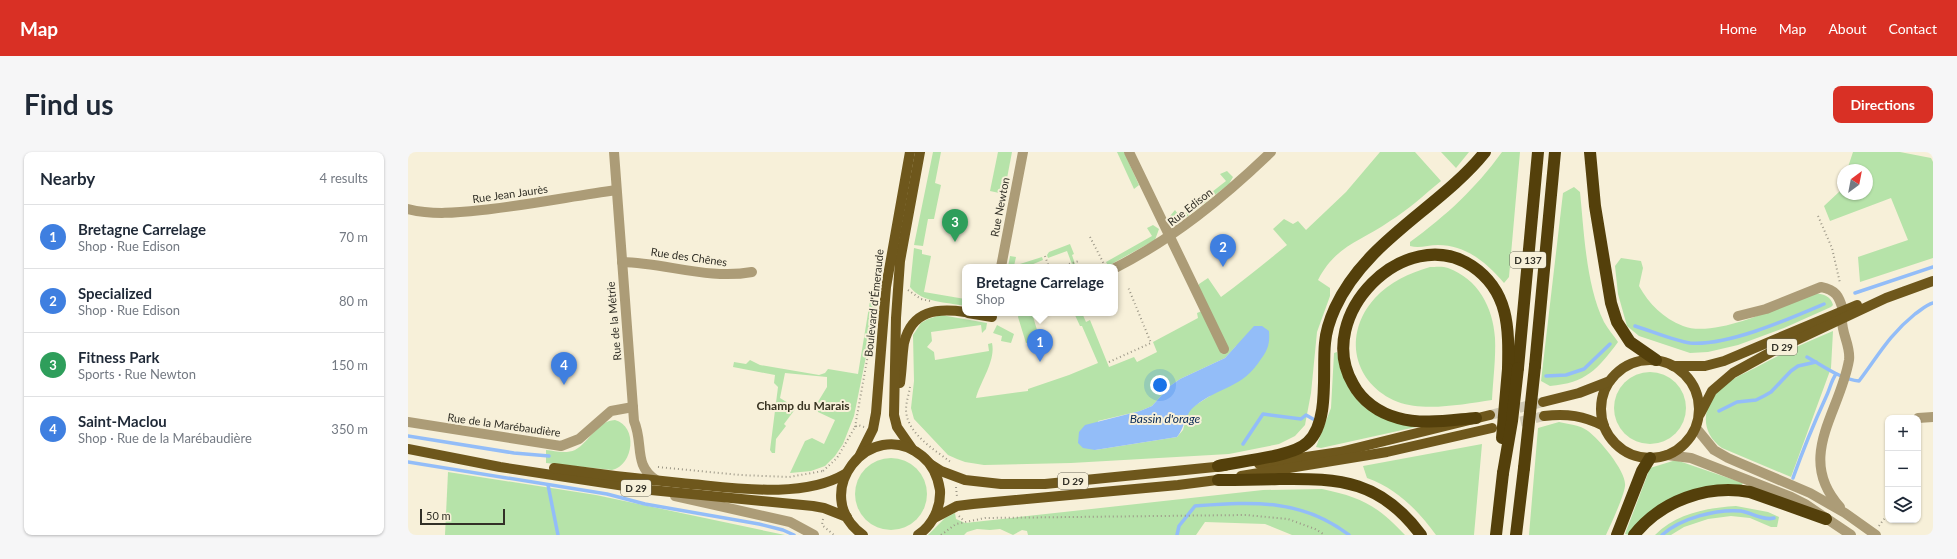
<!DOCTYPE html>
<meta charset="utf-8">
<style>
body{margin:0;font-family:Lato,sans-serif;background:#f6f6f7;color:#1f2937}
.controls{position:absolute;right:12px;bottom:12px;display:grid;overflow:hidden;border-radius:8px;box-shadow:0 1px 3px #0004}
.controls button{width:36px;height:36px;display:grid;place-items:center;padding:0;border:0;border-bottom:1px solid #e0e1e3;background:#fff;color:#1f2937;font:20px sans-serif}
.compass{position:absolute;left:1429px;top:12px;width:36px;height:36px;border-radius:50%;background:#fff;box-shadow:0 1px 3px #0004;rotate:32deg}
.scale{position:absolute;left:12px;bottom:10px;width:85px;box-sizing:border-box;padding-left:4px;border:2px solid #323027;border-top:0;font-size:11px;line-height:14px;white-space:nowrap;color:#323027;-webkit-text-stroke:3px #f7f0d9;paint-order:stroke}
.you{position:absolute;left:752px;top:233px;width:14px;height:14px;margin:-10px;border:3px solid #fff;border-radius:50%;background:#1a73e8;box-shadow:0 0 0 6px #1a73e833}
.badge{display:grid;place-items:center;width:26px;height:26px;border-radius:50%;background:#d93025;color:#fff;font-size:13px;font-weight:700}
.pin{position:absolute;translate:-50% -33px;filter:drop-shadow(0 1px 2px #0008)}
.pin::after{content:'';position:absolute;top:21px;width:14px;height:12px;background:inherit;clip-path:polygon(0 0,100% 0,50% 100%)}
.popup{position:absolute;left:554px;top:112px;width:156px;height:52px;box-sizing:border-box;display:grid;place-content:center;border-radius:8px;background:#fff;filter:drop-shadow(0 1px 3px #0005);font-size:13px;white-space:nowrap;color:#747a83}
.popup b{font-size:15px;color:#1f2937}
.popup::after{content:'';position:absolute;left:50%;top:100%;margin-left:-8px;border:8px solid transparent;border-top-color:#fff}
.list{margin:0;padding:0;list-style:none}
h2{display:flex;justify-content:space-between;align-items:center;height:52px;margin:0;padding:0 16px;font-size:17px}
h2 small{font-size:13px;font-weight:400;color:#747a83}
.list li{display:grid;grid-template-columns:26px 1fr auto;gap:12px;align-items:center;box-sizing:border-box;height:64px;padding:0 16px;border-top:1px solid #e0e1e3}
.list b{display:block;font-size:15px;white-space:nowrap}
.list p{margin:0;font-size:13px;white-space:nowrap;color:#747a83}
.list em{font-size:13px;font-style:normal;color:#747a83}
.icon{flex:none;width:22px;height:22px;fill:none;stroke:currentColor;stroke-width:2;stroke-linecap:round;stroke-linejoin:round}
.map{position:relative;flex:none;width:1525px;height:383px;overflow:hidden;border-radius:8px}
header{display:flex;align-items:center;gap:24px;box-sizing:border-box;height:56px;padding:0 20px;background:#d93025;color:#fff}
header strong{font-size:19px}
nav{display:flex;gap:22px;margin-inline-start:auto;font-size:14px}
.intro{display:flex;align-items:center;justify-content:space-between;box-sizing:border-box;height:96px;padding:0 24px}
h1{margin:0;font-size:28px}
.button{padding:10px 18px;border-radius:8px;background:#d93025;color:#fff;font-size:14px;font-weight:700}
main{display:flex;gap:24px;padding:0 24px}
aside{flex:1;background:#fff;border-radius:8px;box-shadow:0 1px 3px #0004}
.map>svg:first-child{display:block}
.green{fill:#b6e3a9;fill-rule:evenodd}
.water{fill:#93bdf8}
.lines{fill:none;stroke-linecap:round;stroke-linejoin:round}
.stream{stroke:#93bdf8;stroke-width:3.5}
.major-tunnel{stroke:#d0cab5;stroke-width:10;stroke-dasharray:10 5;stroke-linecap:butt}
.path{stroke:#9c9787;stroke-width:2;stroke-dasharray:1 3;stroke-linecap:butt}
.minor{stroke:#ac9c77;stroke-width:10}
.major{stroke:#6e571c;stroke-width:10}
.highway{stroke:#54400b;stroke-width:12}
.highway-bridge{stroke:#54400b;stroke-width:12}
.labels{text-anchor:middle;stroke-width:4;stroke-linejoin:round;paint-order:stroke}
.shield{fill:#f7f0d9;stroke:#6d6a5c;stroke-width:1}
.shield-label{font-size:10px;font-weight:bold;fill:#323027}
.street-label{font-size:11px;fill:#323027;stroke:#f7f0d9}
.neighbourhood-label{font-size:12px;font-weight:bold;fill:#393422;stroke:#f7f0d9}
.water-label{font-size:12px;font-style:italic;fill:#082a56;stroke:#f7f0d9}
</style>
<header>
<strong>Map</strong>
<nav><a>Home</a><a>Map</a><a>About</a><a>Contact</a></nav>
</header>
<div class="intro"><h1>Find us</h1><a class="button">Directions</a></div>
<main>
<aside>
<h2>Nearby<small>4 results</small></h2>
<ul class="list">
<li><span class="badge" style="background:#3f7fe0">1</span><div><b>Bretagne Carrelage</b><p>Shop · Rue Edison</p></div><em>70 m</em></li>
<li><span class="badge" style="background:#3f7fe0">2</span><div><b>Specialized</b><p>Shop · Rue Edison</p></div><em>80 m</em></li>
<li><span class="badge" style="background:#2e9e5b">3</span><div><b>Fitness Park</b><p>Sports · Rue Newton</p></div><em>150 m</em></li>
<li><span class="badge" style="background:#3f7fe0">4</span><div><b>Saint-Maclou</b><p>Shop · Rue de la Marébaudière</p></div><em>350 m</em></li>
</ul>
</aside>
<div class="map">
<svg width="1525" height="383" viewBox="0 0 1525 383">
<rect width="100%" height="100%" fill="#f7f0d9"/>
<g class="green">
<polygon points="525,0 533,0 527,31 533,33 526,67 520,67 515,94 506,93"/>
<polygon points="590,0 604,0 596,42 582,39"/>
<polygon points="709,0 716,0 731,33 726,37"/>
<path d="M972,0H1007L1033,29C1016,43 1000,58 982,69C952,90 928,93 910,128L922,136V144L909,180L903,241L897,273L887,284L871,292L821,302L663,311L576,313L557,310L549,307L540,303L506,267L503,256L506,229L505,183L513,171L520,167L533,163L579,171L578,177L574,181L573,173L523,180L524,189L519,195L526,200L527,208L581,199L580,192L584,191C588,209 572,230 568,246L620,239V237L661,223L690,211L674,174H672L666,161H674L678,170L682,168L701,215L726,205L729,210L749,200L745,190L790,166L789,161L794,159L814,202L820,199L790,136L791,132L800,126L813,145C836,128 858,110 879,93L865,77L876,67L885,72L890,69L898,78L938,40ZM829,193L802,244L786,254L780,260L775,278L769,285L687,298L690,269L732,259L744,254L762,234L772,227L817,206Z"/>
<polygon points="1033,0 1061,0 1048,16"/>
<path d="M1094,0H1112L1101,125L1096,131C1079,111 1058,93 1030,93C1020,93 1011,97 1002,94V90C1039,63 1067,37 1094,0Z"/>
<polygon points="1445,0 1492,0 1523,6 1525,10 1525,106 1452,130 1450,105 1500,88 1483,46 1422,69 1416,54 1432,39 1435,31 1435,42 1459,42 1459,18 1439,18"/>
<polygon points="819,19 825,25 821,32 776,67 769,70 763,69 762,64 767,58 772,65 818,29 812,22"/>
<path d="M1166,35L1172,40C1176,79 1178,134 1196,170C1200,177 1206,184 1210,190C1190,217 1178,231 1142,234L1133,229L1155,41Z"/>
<polygon points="745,73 751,77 747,88 700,114 698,110 744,84 739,76"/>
<polygon points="662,92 666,102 664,103 668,115 665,115 659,99 640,106 639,103 641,100"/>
<path d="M506,96L514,98V102L523,104L516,140L557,147V154C539,150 514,151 502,135Z"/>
<polygon points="602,104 608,105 606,114 634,105 635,108 618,115 600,115"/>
<path d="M1213,106L1233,109L1235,116L1231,134C1241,152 1255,166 1275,174C1300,184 1348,165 1372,155C1382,151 1393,145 1403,142C1411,140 1423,143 1425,153L1423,155L1376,176L1330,193L1300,200L1282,201L1231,184L1219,174L1210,142L1207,114Z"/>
<path d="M1022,115C1027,115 1035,114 1040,116C1070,127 1085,155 1087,186C1088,206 1085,228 1084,248C1056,252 1017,260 990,250C945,232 934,182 967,146C982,130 1001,121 1022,115Z"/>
<polygon points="462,149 469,150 446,264 435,292 427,304 417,314 403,319 382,321 397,289 404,286 416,292 427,268 410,260 408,253 419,235 419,225 377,221 372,246 388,256 376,272 378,274 368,287 367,301 364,301 362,298 370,235 366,231 367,223 325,215 326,210 338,212 342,208 352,213 411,223 417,221 420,217 450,222"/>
<polygon points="611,161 624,161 629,178 631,180 629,188 618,191 610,165"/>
<polygon points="589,173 606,182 603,191 593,189 594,184 585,181"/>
<path d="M1425,179L1423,216L1383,325L1314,296C1289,278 1295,249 1318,232C1327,225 1337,221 1347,216C1373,202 1398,190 1425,179Z"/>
<path d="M929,200C936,247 962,268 1008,275L913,296L908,295L923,256L926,201Z"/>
<circle cx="1242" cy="256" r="36"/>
<path d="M207,268C230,274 226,313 204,318L138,311V298C147,299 158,302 167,298C182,290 188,269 207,268Z"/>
<path d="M1151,270C1160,272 1172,273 1180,279C1191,287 1219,320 1217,334C1216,344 1203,372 1198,383H1121L1130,276Z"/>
<path d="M1074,292L1066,383H1028C1009,357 989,337 959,326L955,314Z"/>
<circle cx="483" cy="342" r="36"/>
<polygon points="1268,308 1335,331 1333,334 1293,337 1221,383 1217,382 1242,316"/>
<polygon points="40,320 188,343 377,383 37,383"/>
<path d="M914,337C953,345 970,354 997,383H884L857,372L797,370L788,383H620L619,379L614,378L605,383L592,377L582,378L569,377L559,380L556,383H520L537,366L547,361L548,367L557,371L855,338Z"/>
<path d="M1328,354L1360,360L1371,365L1369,375H1363L1342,366L1323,364L1300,367L1276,375L1263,383H1247C1269,361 1299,356 1328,354Z"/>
</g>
<path class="water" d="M846,174H854L861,179C862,191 860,198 853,207C834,237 812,234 787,254C777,261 777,276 769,285L687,298L675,296L670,291L671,280L677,273L732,259L744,254L762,234L772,227L817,206Z"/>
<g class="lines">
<g class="stream">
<polyline points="1447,141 1525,115"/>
<path d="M1227,174C1243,179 1267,189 1282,191C1320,194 1381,167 1416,152"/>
<path d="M1399,205C1414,213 1434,228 1451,229C1470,204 1481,183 1507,162C1513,158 1518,153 1525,151"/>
<polyline points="1138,224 1158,223 1176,217 1202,192"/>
<polyline points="1311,259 1329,250 1348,248 1356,244 1363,240 1383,219 1390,214 1408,210"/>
<polyline points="0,284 106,301 141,304"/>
<polyline points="835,292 855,262 893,267 898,263 905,267"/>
<polyline points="0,310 199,342 237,352 351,372 375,378 386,383"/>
<path d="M1385,326C1395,298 1406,271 1418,245C1422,237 1423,229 1428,222"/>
<polyline points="140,333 150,383"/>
<path d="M769,383L771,374L787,354C844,350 893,346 941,383"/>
<path d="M1254,383C1273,366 1308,357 1333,359C1344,361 1356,369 1366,366"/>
</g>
<g class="major-tunnel">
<polyline points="1082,263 1135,250"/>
<polyline points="1098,273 1136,264"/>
</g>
<g class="path">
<polyline points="1410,64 1424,96 1432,131"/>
<polyline points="682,85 697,114"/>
<polyline points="637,104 641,115"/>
<polyline points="661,112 671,109"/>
<polyline points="500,138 513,147 522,149"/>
<polyline points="701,210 743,191 720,135"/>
<path d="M502,235C501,242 498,250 498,258C499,282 527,298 544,311"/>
<polyline points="447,275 463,186"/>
<polyline points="250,315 332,323 381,325 415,319"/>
<polyline points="415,319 429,306 447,275 450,273 456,275"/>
<polyline points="548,335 549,345"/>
<polyline points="551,364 556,369"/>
<polyline points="415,367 414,373 426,383"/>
<polyline points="1471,374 1479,363"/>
<polyline points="533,383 548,372 577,366 838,363 880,367 907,377 917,383"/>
</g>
<g class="minor">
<path d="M206,0L226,269C236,292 225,313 248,328"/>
<polyline points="721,0 816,197"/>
<path d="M0,57C28,64 54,60 83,57C125,52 166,44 208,38"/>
<path d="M214,110C258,111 301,128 344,120"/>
<polyline points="593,115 615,0"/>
<path d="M707,116C766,86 815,46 863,0"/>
<path d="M1330,164L1358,157L1413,135C1428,138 1431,144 1435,158"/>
<polyline points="1510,266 1525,265"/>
<polyline points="0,270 153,294 171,287 203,259 225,255"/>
<polyline points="1288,276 1306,298 1320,306 1402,341 1437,361 1468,383"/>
<polyline points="1259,303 1283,306 1383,345 1397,352 1443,383"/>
<polyline points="267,344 382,370 406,383"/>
<path d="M1432,355C1387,305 1432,261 1441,208C1443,194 1433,181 1434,166"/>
</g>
<g class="major">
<polyline points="560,161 584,165"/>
<circle cx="1242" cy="257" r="49"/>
<polyline points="1265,214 1297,214 1316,209 1449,153"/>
<path d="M492,231C494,218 494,204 496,191C504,158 529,156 557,160"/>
<polyline points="1135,250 1171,241 1202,229"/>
<polyline points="1292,262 1304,239 1325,221 1365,199 1478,146 1525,129"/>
<path d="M1136,264C1159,261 1176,264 1196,274"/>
<polyline points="0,297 92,315 243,338 405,354 416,356 439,365"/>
<polyline points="505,298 489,275 486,263 488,166 492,109 512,0"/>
<polyline points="452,303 465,277 468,261 478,135 502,0"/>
<polyline points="522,312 533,319 557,328 593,332 637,332 817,314"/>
<polyline points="851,312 932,300 1082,263"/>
<path d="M146,316C188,322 230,327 273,331C322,335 393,348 437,322"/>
<polyline points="833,324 979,300 1084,276"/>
<polyline points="526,366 549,354 565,352 770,333 817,327"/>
<path d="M455,383C399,343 462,262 514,304C524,312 530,325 532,338C533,355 525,373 510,383"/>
</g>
<g class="highway">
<polyline points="1182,0 1187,54 1203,151 1209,170 1222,190 1248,208"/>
<polyline points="1127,214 1147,0"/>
<polyline points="1110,216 1130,0"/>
<path d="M1068,266C1043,268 1014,273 990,266C971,261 954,249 945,232C905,164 997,70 1064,114C1101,139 1101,176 1100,217"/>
<path d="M810,314C833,309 885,305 900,290C922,270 914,218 917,191C918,179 922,167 927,156C958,88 1032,56 1077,0"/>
<path d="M810,328C830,328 850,328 871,327C933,326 973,329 1013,383"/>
<polyline points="1088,383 1095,321"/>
<polyline points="1108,383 1116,316"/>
<polyline points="1209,383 1234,319 1242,306"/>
<path d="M1226,383C1253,349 1299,332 1342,340L1418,367"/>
</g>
<g class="highway-bridge">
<polyline points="1094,286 1100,217"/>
<polyline points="1116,316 1127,214"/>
<polyline points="1095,321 1104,269 1110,216"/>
</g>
</g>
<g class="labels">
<g class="shield">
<rect x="1102" y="100" width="36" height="16" rx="3"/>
<rect x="1359" y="187" width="30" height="16" rx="3"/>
<rect x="650" y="321" width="30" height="16" rx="3"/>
<rect x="213" y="328" width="30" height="16" rx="3"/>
</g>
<g class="shield-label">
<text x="1120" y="112">D 137</text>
<text x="1374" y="199">D 29</text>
<text x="665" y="333">D 29</text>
<text x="228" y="340">D 29</text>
</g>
<g class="street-label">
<text transform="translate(102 42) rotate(-8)" y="4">Rue Jean Jaurès</text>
<text transform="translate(592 55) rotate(-79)" y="4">Rue Newton</text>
<text transform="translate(782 55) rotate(-38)" y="4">Rue Edison</text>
<text transform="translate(281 105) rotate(8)" y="4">Rue des Chênes</text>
<text transform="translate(466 151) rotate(-84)" y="4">Boulevard d'Émeraude</text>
<text transform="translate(206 169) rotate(-95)" y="4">Rue de la Métrie</text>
<text transform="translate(96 273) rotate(8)" y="4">Rue de la Marébaudière</text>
</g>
<g class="neighbourhood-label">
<text x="395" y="258">Champ du Marais</text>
</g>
<g class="water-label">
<text x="757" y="271">Bassin d'orage</text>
</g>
</g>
</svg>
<div class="controls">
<button>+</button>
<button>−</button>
<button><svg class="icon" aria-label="layers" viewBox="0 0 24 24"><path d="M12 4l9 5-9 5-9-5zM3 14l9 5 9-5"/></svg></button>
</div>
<svg class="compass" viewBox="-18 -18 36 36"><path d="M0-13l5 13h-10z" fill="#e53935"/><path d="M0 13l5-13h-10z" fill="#747a83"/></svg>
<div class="scale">50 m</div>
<div class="you"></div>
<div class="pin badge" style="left:632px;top:210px;background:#3f7fe0">1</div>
<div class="popup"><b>Bretagne Carrelage</b>Shop</div>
<div class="pin badge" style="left:815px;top:115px;background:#3f7fe0">2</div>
<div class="pin badge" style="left:547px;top:90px;background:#2e9e5b">3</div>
<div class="pin badge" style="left:156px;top:233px;background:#3f7fe0">4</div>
</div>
</main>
